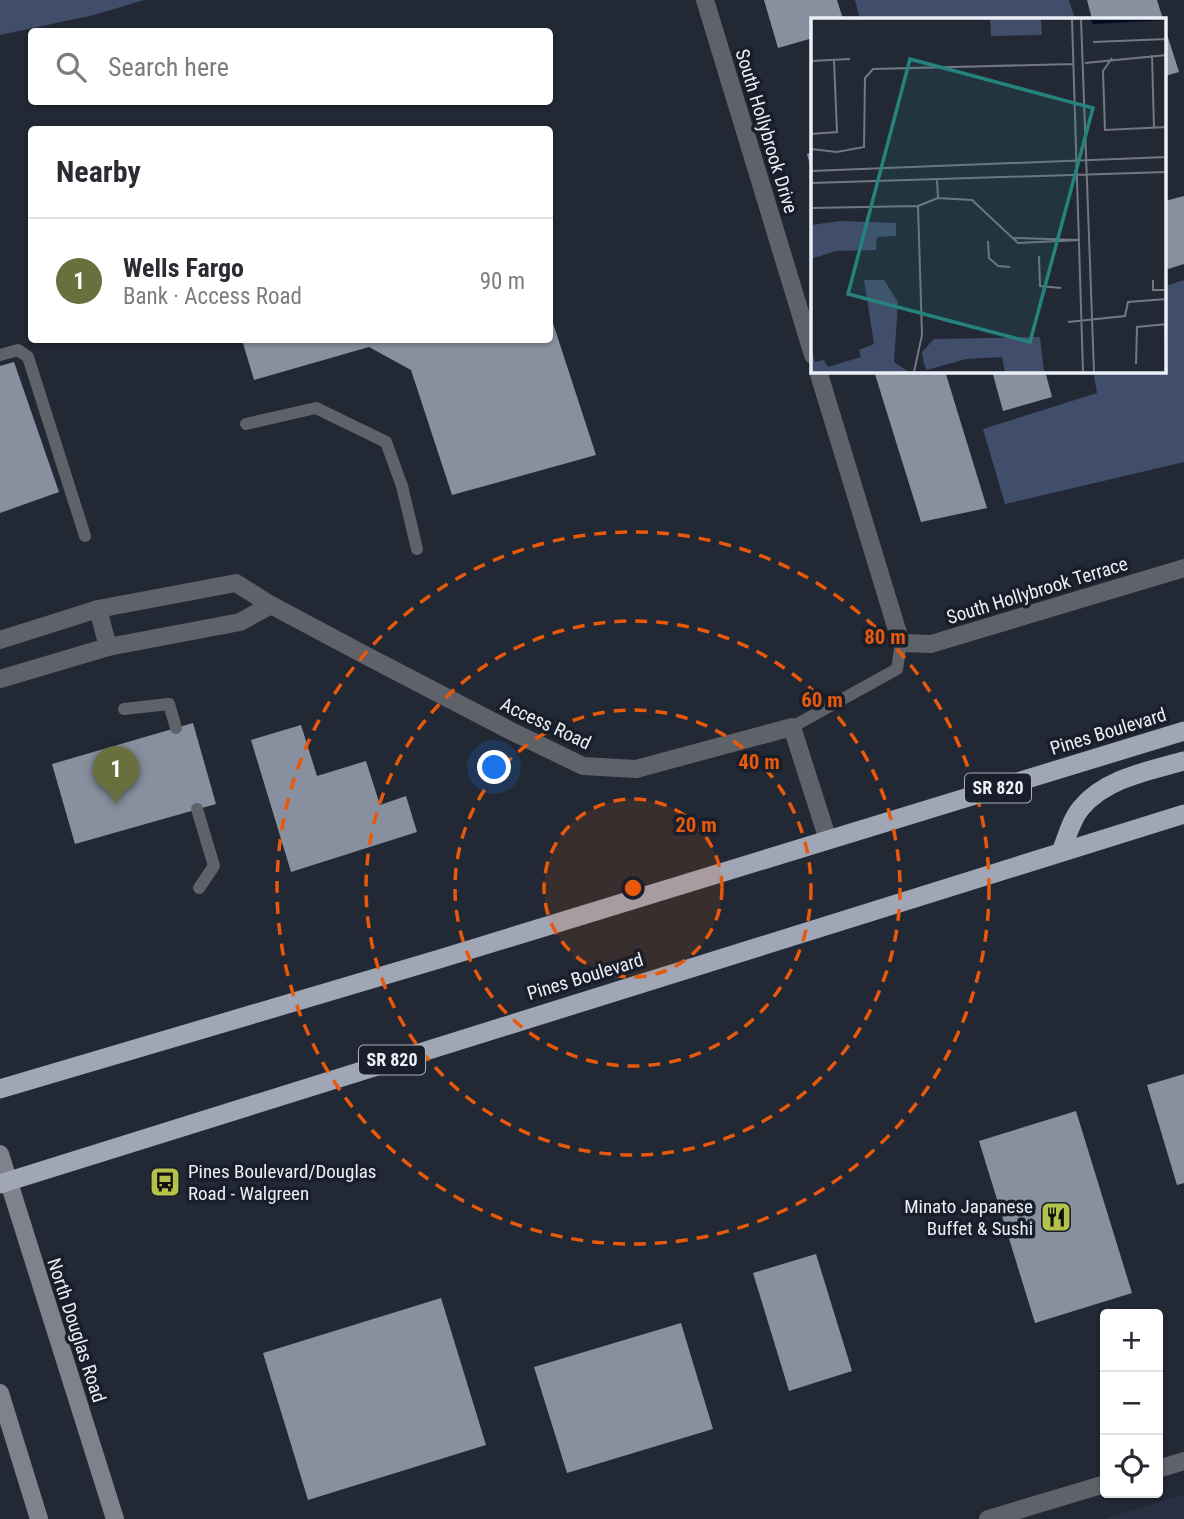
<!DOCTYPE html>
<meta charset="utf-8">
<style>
body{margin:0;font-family:"Roboto Condensed",sans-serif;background:#f7f7f7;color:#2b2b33}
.controls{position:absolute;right:21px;bottom:21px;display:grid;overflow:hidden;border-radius:7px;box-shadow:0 2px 5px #0004}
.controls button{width:63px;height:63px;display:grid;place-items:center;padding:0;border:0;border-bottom:2px solid #e1e1e2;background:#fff;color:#2b2b33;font:35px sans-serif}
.you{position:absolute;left:495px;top:768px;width:24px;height:24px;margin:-18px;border:5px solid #fff;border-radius:50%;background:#1a73e8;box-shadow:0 0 0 10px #1a73e833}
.badge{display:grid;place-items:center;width:46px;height:46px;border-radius:50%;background:#696f3d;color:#fff;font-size:23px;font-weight:700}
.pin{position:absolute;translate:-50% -58px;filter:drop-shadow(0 2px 4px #0008)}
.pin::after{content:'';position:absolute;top:37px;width:24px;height:21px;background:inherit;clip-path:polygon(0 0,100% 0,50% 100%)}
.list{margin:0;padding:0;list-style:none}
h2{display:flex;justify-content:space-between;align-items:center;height:91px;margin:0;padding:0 28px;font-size:30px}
h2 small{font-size:23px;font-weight:400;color:#7c7c81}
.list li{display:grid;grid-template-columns:46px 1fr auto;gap:21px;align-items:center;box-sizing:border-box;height:126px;padding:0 28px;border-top:2px solid #e1e1e2}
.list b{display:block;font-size:26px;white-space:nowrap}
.list p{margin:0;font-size:23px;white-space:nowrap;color:#7c7c81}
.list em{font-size:23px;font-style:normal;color:#7c7c81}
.icon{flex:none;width:38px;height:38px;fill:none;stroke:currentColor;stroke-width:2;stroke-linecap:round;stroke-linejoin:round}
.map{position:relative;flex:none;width:1184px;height:1519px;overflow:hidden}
.search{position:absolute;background:#fff;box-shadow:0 2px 5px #0004;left:28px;top:28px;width:525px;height:77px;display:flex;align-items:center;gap:18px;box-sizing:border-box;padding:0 24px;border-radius:7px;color:#7c7c81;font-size:26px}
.panel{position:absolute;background:#fff;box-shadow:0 2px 5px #0004;left:28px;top:126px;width:525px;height:217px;border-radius:7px}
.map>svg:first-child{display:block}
.built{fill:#283042}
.green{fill:#414e6b}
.building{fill:#88909f}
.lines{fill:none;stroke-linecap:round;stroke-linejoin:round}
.service{stroke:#5f6268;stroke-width:12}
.minor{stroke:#5f6268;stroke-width:18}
.secondary{stroke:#7d828c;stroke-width:18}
.trunk{stroke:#a0a6b5;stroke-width:19}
.ring{fill:none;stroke:#e8590c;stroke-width:3.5;stroke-dasharray:12 9}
.labels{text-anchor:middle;stroke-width:7;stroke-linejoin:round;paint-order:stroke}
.shield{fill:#191f2a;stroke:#acb1ba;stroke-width:2}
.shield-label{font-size:18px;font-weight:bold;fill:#ebeff8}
.street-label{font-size:19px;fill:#ebeff8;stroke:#191f2a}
.poi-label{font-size:19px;fill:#ebeff8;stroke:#191f2a;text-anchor:start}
.inset-road{fill:none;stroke:#727882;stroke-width:2}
.view{fill:#25827c;fill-opacity:0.15;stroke:#25827c;stroke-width:3.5}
.inset-edge{fill:none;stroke:#ebeff8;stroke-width:3.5}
.centre{fill:#e8590c;stroke:#191f2a;stroke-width:3.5}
.ring-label{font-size:21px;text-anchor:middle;font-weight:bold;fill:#e8590c;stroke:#191f2a;stroke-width:7;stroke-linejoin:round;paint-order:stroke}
</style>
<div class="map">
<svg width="1184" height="1519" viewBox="0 0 1184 1519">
<rect width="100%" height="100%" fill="#222834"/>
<polygon class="built" points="1184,1494 1184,1519 1104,1519"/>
<g class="green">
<polygon points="0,0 144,0 94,15 0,35"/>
<polygon points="855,0 1069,0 1075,19 860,19"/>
<polygon points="1184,280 1184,462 1005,504 983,429 1097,393 1093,371 1165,371 1165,286"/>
</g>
<g class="building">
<polygon points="764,0 837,0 843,19 813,19 813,38 778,48"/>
<polygon points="1087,0 1157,0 1163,19 1092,19"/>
<polygon points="1165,28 1179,72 1165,76"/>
<polygon points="813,152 813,172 812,172 807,154"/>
<polygon points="1184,196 1184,264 1165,270 1165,201"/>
<polygon points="550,314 596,455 452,495 411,370 369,347 254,380 242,340 550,340"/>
<polygon points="14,362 59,492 0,513 0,366"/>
<polygon points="874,371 945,371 987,508 921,522"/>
<polygon points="992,371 1045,371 1052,397 1003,411"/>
<polygon points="193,723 216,804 75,844 52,764"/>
<polygon points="301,725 317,776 366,761 380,805 406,796 417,832 291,872 251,740"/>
<polygon points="1184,1074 1184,1183 1177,1185 1147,1085"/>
<polygon points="1076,1111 1132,1293 1035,1323 979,1141"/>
<polygon points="816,1254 852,1371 789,1391 753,1273"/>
<polygon points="441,1298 486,1445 308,1500 263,1353"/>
<polygon points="681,1323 713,1429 567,1473 534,1367"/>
</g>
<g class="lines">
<g class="service">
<polyline points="0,355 18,350 28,357 85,536"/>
<polyline points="246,424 316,408 386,442 402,486 417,549"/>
<polyline points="124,709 169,704 176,728"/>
<polyline points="792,727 897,669 901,643"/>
<polyline points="197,809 214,866 199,888"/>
</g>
<g class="minor">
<polyline points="705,0 813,355"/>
<polyline points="818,371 901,643 931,644 1184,568"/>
<polyline points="98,609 108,647"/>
<polyline points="0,640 98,609 236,583 271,605 363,654 509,730 583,766 636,769 792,727 828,840"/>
<polyline points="0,679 108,647 240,622 271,605"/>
<polyline points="1158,1469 1184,1461"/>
<polyline points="988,1519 1105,1484"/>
</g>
<g class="secondary">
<polyline points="0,1154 115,1519"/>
<polyline points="0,1393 39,1519"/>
</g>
<g class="trunk">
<path d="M1061,852C1067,837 1071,820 1081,808C1106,778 1149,771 1184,761"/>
<polyline points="0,1089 436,960 1184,731"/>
<polyline points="0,1184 1184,814"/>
</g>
</g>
<circle cx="633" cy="888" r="89" fill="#e8590c" fill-opacity=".12"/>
<g class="ring">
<circle cx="633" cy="888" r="89"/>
<circle cx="633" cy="888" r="178"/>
<circle cx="633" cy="888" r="267"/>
<circle cx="633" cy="888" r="356"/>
</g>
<defs>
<g id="bus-square" transform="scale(1.575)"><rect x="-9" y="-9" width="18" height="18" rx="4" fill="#b4c24a" stroke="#191f2a"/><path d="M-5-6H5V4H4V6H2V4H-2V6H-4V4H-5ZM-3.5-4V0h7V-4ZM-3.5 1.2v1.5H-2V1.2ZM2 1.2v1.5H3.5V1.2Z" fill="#111"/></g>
<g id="restaurant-square" transform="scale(1.575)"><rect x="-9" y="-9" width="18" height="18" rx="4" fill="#b4c24a" stroke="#191f2a"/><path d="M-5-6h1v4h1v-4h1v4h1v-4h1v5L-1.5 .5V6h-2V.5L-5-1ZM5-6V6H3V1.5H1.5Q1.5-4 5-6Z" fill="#111"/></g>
</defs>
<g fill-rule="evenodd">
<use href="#bus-square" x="165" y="1182"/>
<use href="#restaurant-square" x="1056" y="1217"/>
</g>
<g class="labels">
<g class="shield">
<rect x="965" y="773.5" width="66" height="29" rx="5"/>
<rect x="359" y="1045.5" width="66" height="29" rx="5"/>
</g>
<g class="shield-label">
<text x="998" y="794">SR 820</text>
<text x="392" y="1066">SR 820</text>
</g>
<g class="street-label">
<text transform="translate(767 131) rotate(73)" y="7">South Hollybrook Drive</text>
<text transform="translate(1037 590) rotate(-17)" y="7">South Hollybrook Terrace</text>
<text transform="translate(546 723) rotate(25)" y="7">Access Road</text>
<text transform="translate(1108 731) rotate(-17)" y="7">Pines Boulevard</text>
<text transform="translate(585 976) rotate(-17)" y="7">Pines Boulevard</text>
<text transform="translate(77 1330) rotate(72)" y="7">North Douglas Road</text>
</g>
<g class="poi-label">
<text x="188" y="1178">Pines Boulevard/Douglas<tspan x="188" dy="22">Road - Walgreen</tspan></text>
<text x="1033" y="1213" text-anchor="end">Minato Japanese<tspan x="1033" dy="22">Buffet &amp; Sushi</tspan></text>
</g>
</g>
<g transform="translate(811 18)">
<rect width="355" height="355" fill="#222834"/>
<path d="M179,1H230L231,17L180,18ZM29,203L85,205V218L66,219L65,232L25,233L0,241V207ZM53,262H73L87,284L83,344L98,354H0V329L4,344L13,342L17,349L50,339L48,332L63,326ZM229,319L233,354H194L191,339L155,341L116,352L113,346L111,334L123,321Z" fill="#414e6b"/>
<path d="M279,1H355L356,2L282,6Z" fill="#040b24"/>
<path class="inset-road" d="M261,1L272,354M270,1L283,354M282,24L356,21M341,37L343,110M301,40L292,53L294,112L356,109M0,43L39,41M274,45L356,37M0,116L26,114L23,42M0,131L26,134L53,129L54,60L62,51L262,46M0,153L356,139M126,161L127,180L161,182L207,225L269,222M0,165L356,154M107,188L127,180M0,190L107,188M202,220L268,222M177,223L178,240L187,248L199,249M228,238L229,268L250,270M342,262V272H356M257,304L314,298L317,284L356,281M354,307L356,354M325,346L326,309L356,306M103,354L111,317L107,188"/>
<path class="view" d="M99,41L282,90L219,324L37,276Z"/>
<rect width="355" height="355" class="inset-edge"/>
</g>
<circle cx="633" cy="888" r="10" class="centre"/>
<g class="ring-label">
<text x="885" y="644">80 m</text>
<text x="822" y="707">60 m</text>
<text x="759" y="769">40 m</text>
<text x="696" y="832">20 m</text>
</g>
</svg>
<div class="controls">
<button>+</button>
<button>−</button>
<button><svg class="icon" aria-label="locate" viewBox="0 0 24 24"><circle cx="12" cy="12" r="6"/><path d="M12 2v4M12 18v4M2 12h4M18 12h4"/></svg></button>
</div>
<div class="you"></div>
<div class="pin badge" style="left:116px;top:804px">1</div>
<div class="search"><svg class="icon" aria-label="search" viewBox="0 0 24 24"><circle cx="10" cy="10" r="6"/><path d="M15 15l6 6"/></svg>Search here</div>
<section class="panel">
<h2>Nearby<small></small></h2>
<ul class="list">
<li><span class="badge">1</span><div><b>Wells Fargo</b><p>Bank · Access Road</p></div><em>90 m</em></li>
</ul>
</section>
</div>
